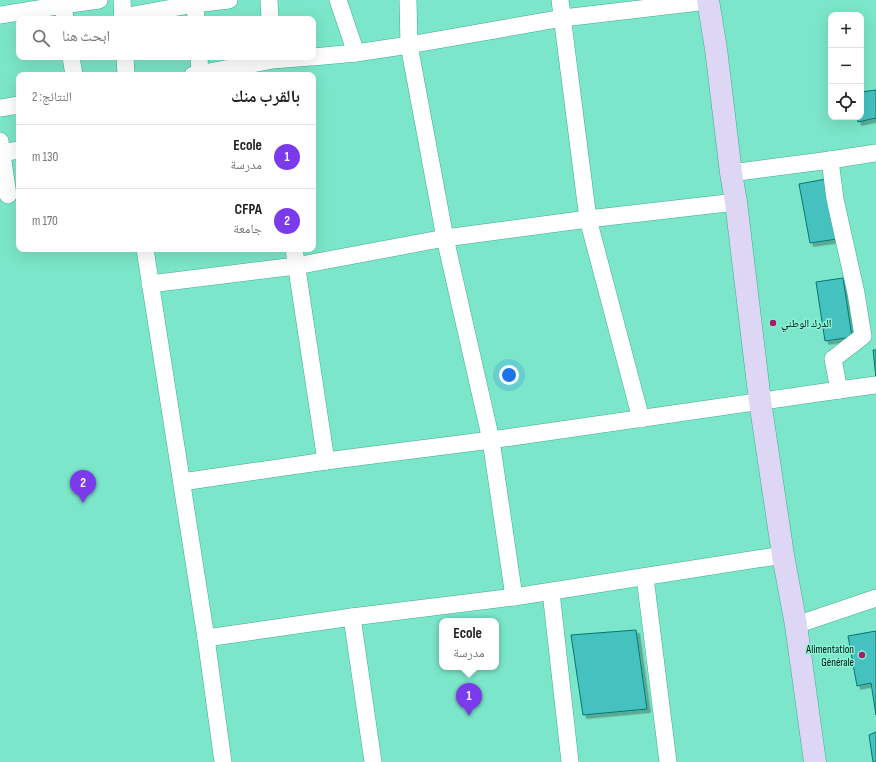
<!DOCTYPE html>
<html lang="ar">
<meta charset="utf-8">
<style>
body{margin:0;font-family:"Sofia Sans Condensed","Noto Naskh Arabic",sans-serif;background:#f2f2f2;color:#222;direction:rtl}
.controls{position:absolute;right:12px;top:12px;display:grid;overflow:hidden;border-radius:8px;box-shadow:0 4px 16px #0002}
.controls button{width:36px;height:36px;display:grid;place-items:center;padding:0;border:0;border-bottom:1px solid #e0e0e0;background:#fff;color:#222;font:20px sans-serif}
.you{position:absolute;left:509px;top:375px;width:14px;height:14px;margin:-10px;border:3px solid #fff;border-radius:50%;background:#1a73e8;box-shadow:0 0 0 6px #1a73e833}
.badge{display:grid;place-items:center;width:26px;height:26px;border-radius:50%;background:#7c3aed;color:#fff;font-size:13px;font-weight:700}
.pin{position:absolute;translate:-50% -33px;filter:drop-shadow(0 1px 2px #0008)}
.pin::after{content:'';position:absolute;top:21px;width:14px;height:12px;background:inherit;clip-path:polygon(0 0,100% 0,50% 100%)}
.popup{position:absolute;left:439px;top:618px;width:60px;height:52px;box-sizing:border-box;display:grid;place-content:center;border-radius:8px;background:#fff;filter:drop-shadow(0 1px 3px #0005);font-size:13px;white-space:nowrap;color:#767676}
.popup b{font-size:15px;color:#222}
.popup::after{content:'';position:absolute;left:50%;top:100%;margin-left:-8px;border:8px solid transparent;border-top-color:#fff}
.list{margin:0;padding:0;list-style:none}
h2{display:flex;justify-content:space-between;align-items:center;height:52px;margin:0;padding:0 16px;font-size:17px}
h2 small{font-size:13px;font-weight:400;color:#767676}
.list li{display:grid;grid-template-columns:26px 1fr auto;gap:12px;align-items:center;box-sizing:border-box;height:64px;padding:0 16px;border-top:1px solid #e0e0e0}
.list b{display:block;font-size:15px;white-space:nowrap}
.list p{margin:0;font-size:13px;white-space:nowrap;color:#767676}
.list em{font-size:13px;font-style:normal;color:#767676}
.icon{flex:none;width:22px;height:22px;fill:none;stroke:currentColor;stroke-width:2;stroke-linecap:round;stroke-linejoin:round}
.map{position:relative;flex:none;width:876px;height:762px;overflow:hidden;direction:ltr}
.search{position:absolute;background:#fff;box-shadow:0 4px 16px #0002;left:16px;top:16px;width:300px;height:44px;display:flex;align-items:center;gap:10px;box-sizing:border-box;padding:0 14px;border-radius:8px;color:#767676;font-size:15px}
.panel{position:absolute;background:#fff;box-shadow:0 4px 16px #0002;left:16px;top:72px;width:300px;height:180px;border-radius:8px;direction:rtl}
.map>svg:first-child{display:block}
.building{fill:#44c1bf;stroke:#057675;filter:url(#shadow)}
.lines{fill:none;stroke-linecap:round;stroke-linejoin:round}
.minor-casing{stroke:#3fad92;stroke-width:18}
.secondary-casing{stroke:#3fad92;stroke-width:23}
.minor{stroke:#fff;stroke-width:17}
.secondary{stroke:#ded6f5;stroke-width:22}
.poi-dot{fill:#a51d66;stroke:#89f3d5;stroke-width:1.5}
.labels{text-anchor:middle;stroke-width:3;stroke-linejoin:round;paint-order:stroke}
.poi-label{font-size:11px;fill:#00120c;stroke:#89f3d5;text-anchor:start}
</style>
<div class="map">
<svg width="876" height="762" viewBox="0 0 876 762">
<defs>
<filter id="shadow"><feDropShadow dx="3.5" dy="3.5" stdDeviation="0" flood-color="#0004"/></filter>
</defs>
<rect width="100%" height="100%" fill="#7be6c9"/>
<g class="building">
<polygon points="876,90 876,118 858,122 857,117 861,117 861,92"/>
<polygon points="826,179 837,239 810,243 799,184"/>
<polygon points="843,278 852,337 825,341 816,282"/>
<polygon points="873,350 876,350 876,378"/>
<polygon points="636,630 647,709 583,715 571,635"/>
<polygon points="876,631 876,715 871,683 857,686 848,636"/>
<polygon points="876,732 876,762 873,762 869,735"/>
</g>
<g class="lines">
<g class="minor-casing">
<g id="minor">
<polyline points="122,0 123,19"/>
<polyline points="269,0 270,19"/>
<polyline points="338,0 356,53"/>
<polyline points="408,0 409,45 445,238 491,440 514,597"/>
<polyline points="560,0 588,219 641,419"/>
<polyline points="195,4 196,19"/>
<polyline points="63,5 65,19"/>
<polyline points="0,15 63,5 99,0"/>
<polyline points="122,17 195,4 229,0"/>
<polyline points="71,57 74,75"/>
<polyline points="125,57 126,75"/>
<polyline points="199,57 200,74"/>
<polyline points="313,57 356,53 409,45 563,18 708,1"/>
<polyline points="193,75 273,60 310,57"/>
<polyline points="0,108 19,105"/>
<polyline points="0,141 8,195"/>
<polyline points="0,153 19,150"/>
<polyline points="830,160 876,153"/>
<polyline points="145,249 206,638 223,762"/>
<polyline points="294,249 326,461"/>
<polyline points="150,284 296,266 445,238 588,219 736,202"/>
<polyline points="839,390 876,385"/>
<polyline points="182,482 326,461 491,440 839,390 833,359 863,336 856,293 835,199 830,160 731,173"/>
<polyline points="645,577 668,762"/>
<polyline points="551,592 570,762"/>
<polyline points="352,617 373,762"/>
<polyline points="796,625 876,598"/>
<polyline points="206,638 352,617 514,597 783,555"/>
</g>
</g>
<g class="secondary-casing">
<polyline id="secondary" points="708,0 716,49 731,173 736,202 760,401 783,555 796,625 815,762"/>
</g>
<use href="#minor" class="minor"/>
<use href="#secondary" class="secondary"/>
</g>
<g class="poi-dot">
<circle cx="773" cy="323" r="4"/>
<circle cx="862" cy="655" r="4"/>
</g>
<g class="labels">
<g class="poi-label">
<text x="781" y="327">الدرك الوطني</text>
<text x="854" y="653" text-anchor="end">Alimentation<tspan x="854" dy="13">Générale</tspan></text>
</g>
</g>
</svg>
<div class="controls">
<button>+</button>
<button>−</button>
<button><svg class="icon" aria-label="locate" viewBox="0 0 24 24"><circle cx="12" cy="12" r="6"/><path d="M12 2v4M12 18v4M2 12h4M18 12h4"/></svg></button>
</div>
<div class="you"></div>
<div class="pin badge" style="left:469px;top:716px">1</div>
<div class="popup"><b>Ecole</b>مدرسة</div>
<div class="pin badge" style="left:83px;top:503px">2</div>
<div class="search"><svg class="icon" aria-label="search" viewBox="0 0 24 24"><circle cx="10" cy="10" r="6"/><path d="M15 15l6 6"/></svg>ابحث هنا</div>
<section class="panel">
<h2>بالقرب منك<small>النتائج: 2</small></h2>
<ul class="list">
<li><span class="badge">1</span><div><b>Ecole</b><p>مدرسة</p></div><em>130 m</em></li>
<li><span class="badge">2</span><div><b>CFPA</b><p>جامعة</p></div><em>170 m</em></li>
</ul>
</section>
</div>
